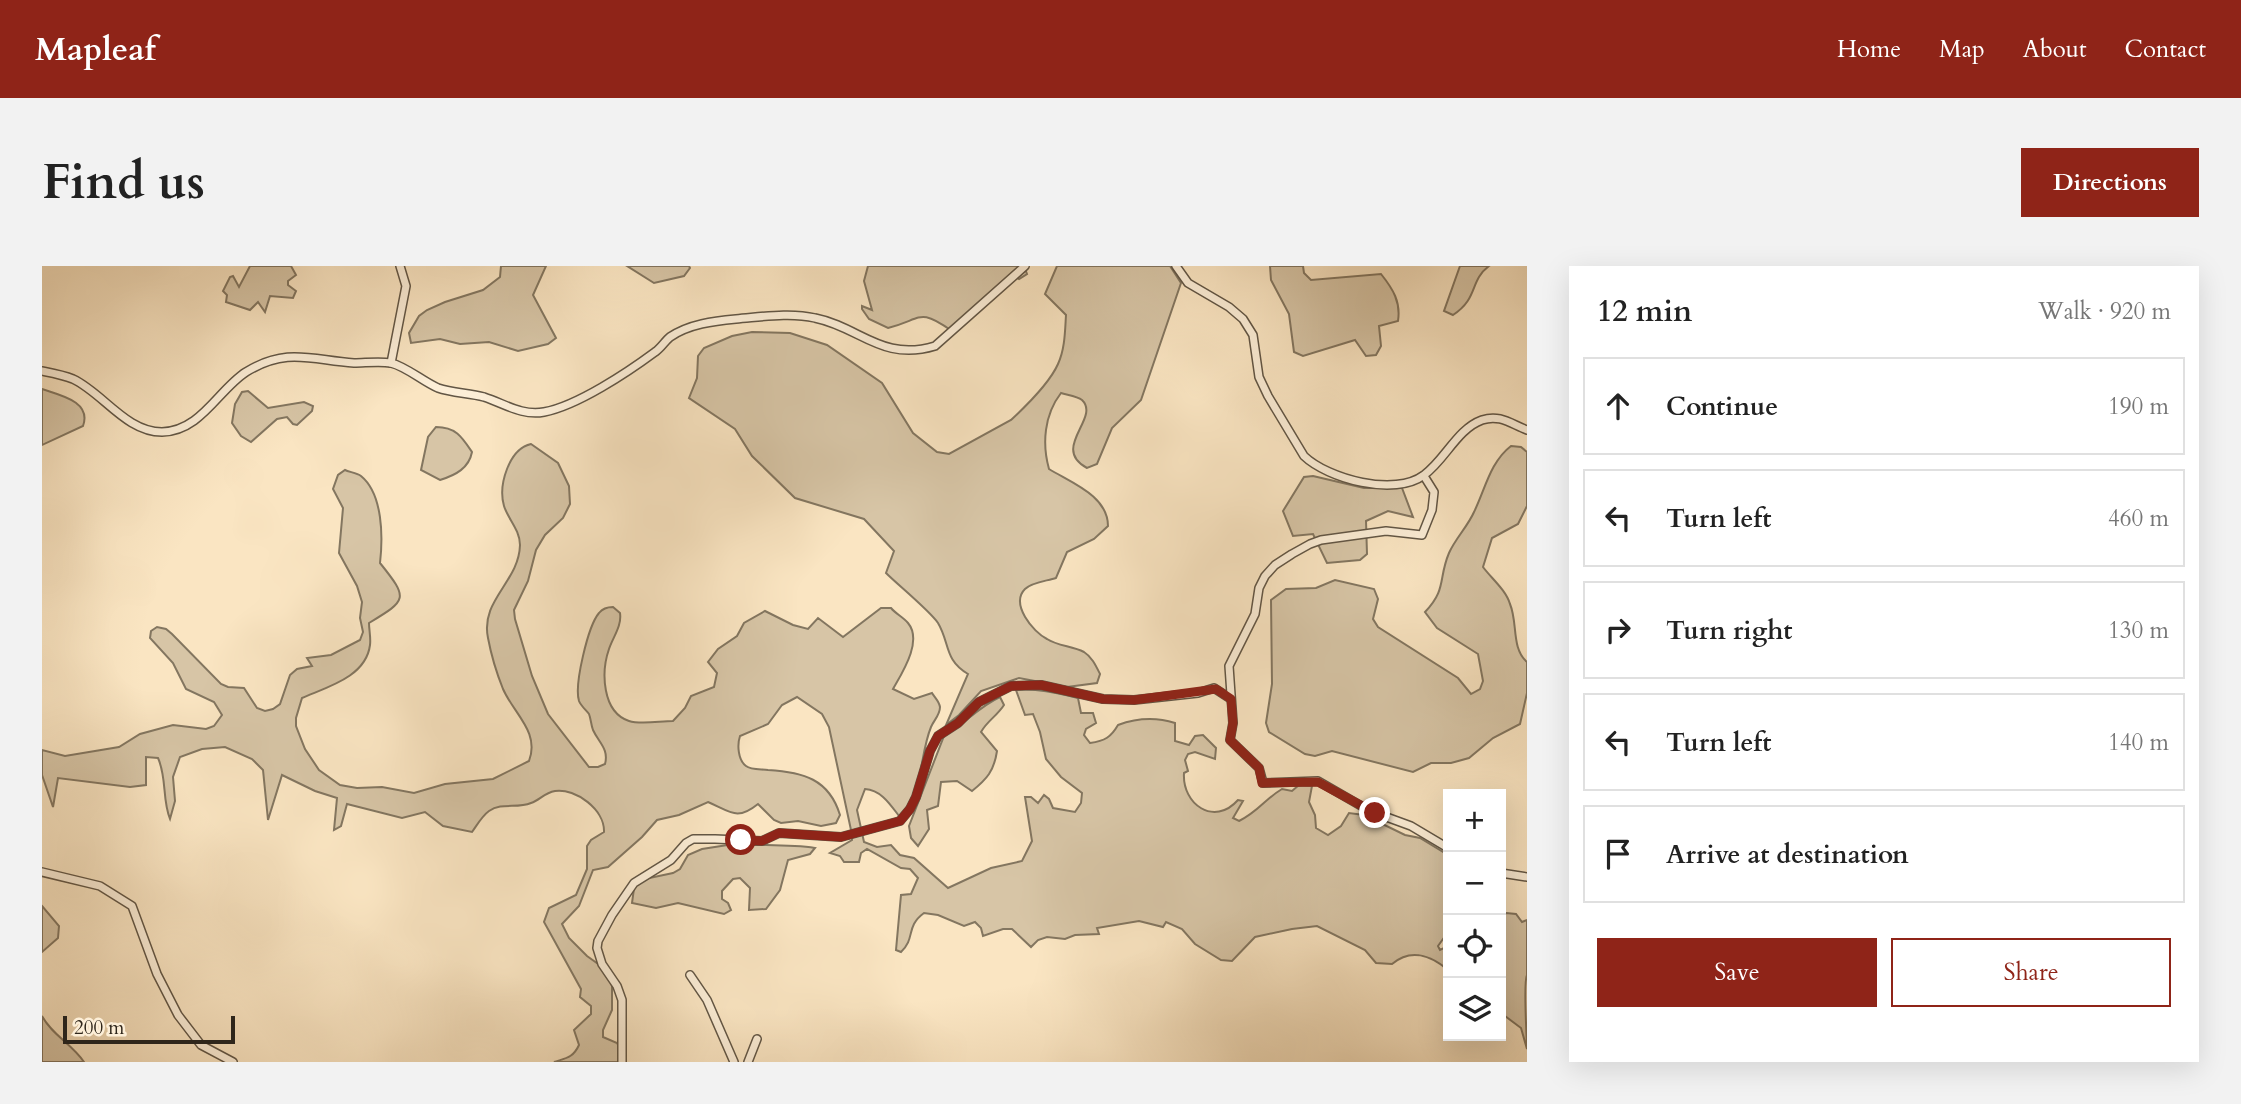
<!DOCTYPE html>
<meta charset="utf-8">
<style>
body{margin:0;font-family:Cardo,serif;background:#f2f2f2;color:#222}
.controls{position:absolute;right:21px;bottom:21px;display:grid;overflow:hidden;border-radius:0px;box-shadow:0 7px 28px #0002}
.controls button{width:63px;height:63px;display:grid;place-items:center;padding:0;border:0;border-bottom:2px solid #e0e0e0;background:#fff;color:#222;font:35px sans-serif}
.scale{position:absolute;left:21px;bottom:18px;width:172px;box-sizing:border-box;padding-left:7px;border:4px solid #2f261b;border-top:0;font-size:19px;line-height:24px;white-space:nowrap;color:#2f261b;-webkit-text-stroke:5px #fceed7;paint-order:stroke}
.stop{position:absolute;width:21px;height:21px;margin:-16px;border:5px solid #8f2418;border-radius:50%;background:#fff}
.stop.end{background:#8f2418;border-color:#fff;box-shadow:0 2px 7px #0008}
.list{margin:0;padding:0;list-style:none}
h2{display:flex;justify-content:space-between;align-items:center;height:91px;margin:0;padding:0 28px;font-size:30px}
h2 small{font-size:23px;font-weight:400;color:#767676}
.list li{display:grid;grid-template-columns:46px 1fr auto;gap:21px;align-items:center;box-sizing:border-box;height:98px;margin:0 14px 14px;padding:0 14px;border:2px solid #e0e0e0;border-radius:0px}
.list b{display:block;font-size:26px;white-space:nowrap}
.list em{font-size:23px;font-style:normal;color:#767676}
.actions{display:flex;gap:14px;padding:21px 28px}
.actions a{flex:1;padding:16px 0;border:2px solid #8f2418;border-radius:0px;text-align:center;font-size:24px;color:#8f2418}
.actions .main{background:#8f2418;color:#fff}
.icon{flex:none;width:38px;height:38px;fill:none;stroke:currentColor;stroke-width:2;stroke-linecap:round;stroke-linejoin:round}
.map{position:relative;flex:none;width:1485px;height:796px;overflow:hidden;border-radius:0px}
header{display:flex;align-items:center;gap:42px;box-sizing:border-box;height:98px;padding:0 35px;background:#8f2418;color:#fff}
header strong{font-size:33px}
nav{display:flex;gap:38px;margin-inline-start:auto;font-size:24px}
.intro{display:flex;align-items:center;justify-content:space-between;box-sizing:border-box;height:168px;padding:0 42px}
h1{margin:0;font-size:49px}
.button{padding:18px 32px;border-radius:0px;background:#8f2418;color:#fff;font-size:24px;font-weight:700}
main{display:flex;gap:42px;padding:0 42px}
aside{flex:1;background:#fff;border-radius:0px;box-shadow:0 7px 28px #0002}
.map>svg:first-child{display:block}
.green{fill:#d7c5a6;stroke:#837660;stroke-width:2}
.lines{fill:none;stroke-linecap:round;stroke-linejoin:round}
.street-casing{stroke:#625645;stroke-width:10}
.street{stroke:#fceed7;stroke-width:7}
.route{stroke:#8f2418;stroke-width:9}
</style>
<header>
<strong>Mapleaf</strong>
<nav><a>Home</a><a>Map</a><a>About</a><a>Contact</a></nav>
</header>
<div class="intro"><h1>Find us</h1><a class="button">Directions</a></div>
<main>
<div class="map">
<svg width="1485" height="796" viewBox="0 0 1485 796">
<rect width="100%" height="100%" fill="#fae5c2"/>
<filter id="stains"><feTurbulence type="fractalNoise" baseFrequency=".00286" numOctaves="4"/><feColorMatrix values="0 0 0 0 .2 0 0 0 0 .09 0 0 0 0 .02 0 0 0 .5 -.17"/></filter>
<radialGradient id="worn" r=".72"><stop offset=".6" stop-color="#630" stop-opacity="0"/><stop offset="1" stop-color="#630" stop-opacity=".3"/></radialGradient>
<g class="green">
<polygon points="208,0 249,0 254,9 246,15 246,19 254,25 251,32 228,30 223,46 216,36 208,44 184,36 185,29 181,25 188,11 191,10 197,21"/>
<polygon points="459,0 504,0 491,29 514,72 506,78 476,85 447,76 418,78 398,73 369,77 367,67 377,50 385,44 403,36 441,24 458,11"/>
<polygon points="585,0 647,0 648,2 642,10 612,17"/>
<path d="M826,0H982L985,8L977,13L969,9L910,65C876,41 881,53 846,62L827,53L820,43V40L830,44L822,15Z"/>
<path d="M1015,0H1128L1139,17L1099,134L1070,162L1055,198L1045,202C1008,182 1059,152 1040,134C1035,130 1025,129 1019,127C1002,149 1000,178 1007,203C1030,217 1066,230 1066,260L1052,273L1025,286L1014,312C1005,315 990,316 983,323C968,338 991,366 1005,373C1016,380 1030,380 1042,386C1050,391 1054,400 1058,408L1055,417L1025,421L977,412L939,425L917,449L904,459L926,408C902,394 908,377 896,357C888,345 856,319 844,307L852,285L822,253L753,232L710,190L693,163L647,132L655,112L656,90L662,82L690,70L710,66L748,67L785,79L840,117L871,167L895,186L907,188L969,154C983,141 1008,116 1016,98C1023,83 1023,65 1024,49L1003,28Z"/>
<path d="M1228,0H1261L1262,7L1269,14L1339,8C1351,23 1359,36 1356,55L1337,60L1339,80L1334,89L1324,90L1313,74L1261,90L1252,86L1247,48L1229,14Z"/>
<path d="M1418,0H1447C1427,15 1437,32 1411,49L1402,45Z"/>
<path d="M0,123C17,129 50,135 41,160L0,179Z"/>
<polygon points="206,125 226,142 262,136 271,140 270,145 255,159 251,158 245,151 235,153 209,176 199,170 190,157 193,138 200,126"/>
<path d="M394,161C414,161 420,171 430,186C427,202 414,209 398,214L379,204L386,171Z"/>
<path d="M489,178L516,197L527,220L528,238L521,252L503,269L494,284L486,315L472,344L473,353L490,410L506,448L547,501H556L563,498C567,483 557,477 551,464C549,459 549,453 547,448C544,444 539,440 537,435C532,419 546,360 557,347C561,342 566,341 571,341L578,347C580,360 571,371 567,383C559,406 560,446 587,455C599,459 618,455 631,455L643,442L649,430L672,421L675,407L666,396L676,383L695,370L702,357L723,345L751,359L766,363L776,352L801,371L839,342H849C854,348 861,351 866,357C881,375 860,407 851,423L872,433L890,427C893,432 897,435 898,441C898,449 892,454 889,461C877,490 882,528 857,550C848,538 839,524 823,523L815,544L822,576L835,581L849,579L858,589L872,592L906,622L949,602L980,595L990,575L983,531H989L996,537L1002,529L1007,533L1011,542L1033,546L1039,537L1040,527L1019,511L1004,493L998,466L991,448L983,449L974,424C995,422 1015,427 1036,432L1039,447H1051L1054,457L1044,463L1042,469L1048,477C1063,475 1069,471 1076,459C1095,452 1114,451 1133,457V475L1147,479L1153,470L1161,469L1174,482L1173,493L1153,486L1146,488L1143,494L1146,505L1142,507C1140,538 1172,561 1196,534L1201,535L1191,552L1197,555C1216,546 1223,533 1240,523L1250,525L1257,519L1270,520L1267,536L1273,549L1274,562L1286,569L1299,560L1307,547L1322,549L1363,569L1378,572L1406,589V666L1396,680L1398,684L1406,680V704C1388,689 1369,682 1350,698L1334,697L1323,684L1275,660L1250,663L1213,671L1190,695L1179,694L1153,678L1140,663L1124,656L1121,661L1097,655L1055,662L1057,668L1033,669L1023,673L1005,671L996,674L989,681L970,663H961L941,670L939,662L933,656L922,660L896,649L882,647C863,661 874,672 859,686L854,684L859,629L869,628L876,612L868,603L859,602L825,583L819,587L817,596H802L798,590L788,587L810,574L809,564L787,461L780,448L755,431L740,439L726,458L698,470C695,479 696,494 704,500C709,504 719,503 726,504C761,506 787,513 798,549L794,557L779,560L756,555L739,557L732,554L716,538C695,555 689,546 666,536L637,549L615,554L600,571L566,601L551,604L537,640L520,658L527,672L545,690L566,705L570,720V744L561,764V771L575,777L583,791L580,796H512C524,792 531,792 537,779L532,764L549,748V740L538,731L539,723L502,656L507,642L534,629L545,603V580L549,574L562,566C563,544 534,522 513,525C502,527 498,534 489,537C475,543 460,536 447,545C440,550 435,559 430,566L401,560L383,546L360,552L305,538L299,560L292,564L295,532L273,525L240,509L226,554L221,504L210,493L183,481L160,483L138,491L131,511L133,535L128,553C120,533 125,512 116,492L104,491V519L88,521L16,512L11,541L0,509V484L23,490L77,481L98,468L131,459L164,463L172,460L180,449L172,436L144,423L131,397L108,372L109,365L115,361L124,363L130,368L179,418L186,421L202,422L215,442L223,445L231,443L238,438L248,409L255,403L270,400L265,392L289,389L318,374L321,366L318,352L320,336L315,320L297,287L301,242L291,223L296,209L303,204C307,206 315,207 319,210C341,228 341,271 338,297C367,333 365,334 327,357C327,364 329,372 328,379C324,411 285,421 260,432L254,452V460L263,483L277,504L298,519L315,522L340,521L372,527L403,518L451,513L487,495C498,466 472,448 461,423C455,408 449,388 446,372C438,334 477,316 478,279C478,264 466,253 462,240C456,219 467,183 489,178Z"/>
<path d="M1469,180L1479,181L1485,186V240L1476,258L1450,272L1441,301C1449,312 1464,324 1468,338C1476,357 1469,382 1485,396V427L1478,458L1451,472L1427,492L1409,497H1389L1371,506L1290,485L1273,490L1263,488L1227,466L1224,457L1230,418L1229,334L1244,323L1274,322L1293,314L1332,323L1336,333L1331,353L1336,361L1416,412L1429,428L1438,423L1441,415L1436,388L1395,362L1383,346C1405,323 1396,313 1407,287C1413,273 1426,260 1432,246C1443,224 1448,196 1469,180Z"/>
<polygon points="1271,210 1322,222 1360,222 1371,251 1346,245 1324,255 1325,288 1318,294 1285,297 1271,268 1251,270 1241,245 1262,211"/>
<path d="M958,431L962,439C955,450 945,455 939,466L955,485C952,505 945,513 930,525L915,515L899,516L896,540L885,544L887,563L876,580L869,572L867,560L902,470C923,458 936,441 958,431Z"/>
<path d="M692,578C719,580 746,578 773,582L768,588L746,594L738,624L724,643L707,644L708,622L698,612L691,613L680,625V633L686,637L689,644L682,648L636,637L614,642L590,637L593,615L631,607L638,603L646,589L660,583Z"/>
<polygon points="0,640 17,660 16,672 0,686"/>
<path d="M1464,647L1474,648L1480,656L1485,654V709C1481,717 1485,770 1485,783L1479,762L1459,747V652Z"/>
<path d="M0,750C10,769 30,778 42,796H0Z"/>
</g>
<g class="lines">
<g class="street-casing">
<g id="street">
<path d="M1134,0L1146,17L1187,41L1201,53L1211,69L1217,111L1226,130L1262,190C1286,213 1353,231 1382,209C1403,194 1415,163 1440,154C1458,148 1469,158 1485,164"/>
<polyline points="349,97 364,20 358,0"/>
<path d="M0,105C10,107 21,109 31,113C61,127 84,166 120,166C159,165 176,124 204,106C245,81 269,94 312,97C323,97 337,95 349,97C365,101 380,115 396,122C410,127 427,127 442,131C463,138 480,150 502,146C535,140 586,106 613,86C619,82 623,75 628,71C647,58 672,55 694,53C719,51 748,46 773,52C818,61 840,96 893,80L983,0"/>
<polyline points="1382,210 1392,226 1390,244 1380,269 1344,265 1279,274 1268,278 1250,288 1233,299 1223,310 1217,322 1213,348 1187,400 1191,457 1188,474 1217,502 1221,517 1276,515 1328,545 1369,560 1406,582"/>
<polyline points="0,606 58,620 90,640 115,708 136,749 159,779 191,796"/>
<polyline points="1459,607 1485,611"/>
<polyline points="648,709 665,734 692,796"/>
<polyline points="580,796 580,734 575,720 560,698 555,682 556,675 570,649 592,617 629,594 644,577 651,573 673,573 720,575 737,567 799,571 858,555 868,543 874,531 888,485 896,470 916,457 937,436 969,420 999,419 1061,433 1092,434 1156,427 1172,422 1189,433"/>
<polyline points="706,796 715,773"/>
</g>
</g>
<use href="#street" class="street"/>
</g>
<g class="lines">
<polyline class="route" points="699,574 720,575 737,567 799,571 858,555 868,543 874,531 888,485 896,470 916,457 937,436 969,420 999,419 1061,433 1092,434 1174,423 1189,433 1191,457 1188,474 1217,502 1220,517 1276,516 1333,547"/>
</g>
<rect width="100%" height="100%" filter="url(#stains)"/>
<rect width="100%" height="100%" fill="url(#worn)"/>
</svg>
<div class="controls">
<button>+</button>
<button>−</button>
<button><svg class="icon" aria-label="locate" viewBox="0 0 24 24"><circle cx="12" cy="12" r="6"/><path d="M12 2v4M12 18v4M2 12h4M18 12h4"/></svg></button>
<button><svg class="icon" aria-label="layers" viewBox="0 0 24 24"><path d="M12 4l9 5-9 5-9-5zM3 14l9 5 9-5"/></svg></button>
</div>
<div class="scale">200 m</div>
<div class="stop" style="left:699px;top:574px"></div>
<div class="stop end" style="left:1333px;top:547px"></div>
</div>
<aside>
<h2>12 min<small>Walk · 920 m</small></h2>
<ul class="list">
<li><svg class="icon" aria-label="ahead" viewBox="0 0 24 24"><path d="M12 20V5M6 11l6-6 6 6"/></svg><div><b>Continue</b></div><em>190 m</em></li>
<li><svg class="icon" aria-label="left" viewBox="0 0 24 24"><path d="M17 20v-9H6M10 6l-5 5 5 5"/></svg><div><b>Turn left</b></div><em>460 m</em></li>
<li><svg class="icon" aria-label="right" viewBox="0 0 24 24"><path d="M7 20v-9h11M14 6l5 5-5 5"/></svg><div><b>Turn right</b></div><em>130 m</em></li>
<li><svg class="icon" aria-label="left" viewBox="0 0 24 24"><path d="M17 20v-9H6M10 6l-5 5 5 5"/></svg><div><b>Turn left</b></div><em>140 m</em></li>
<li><svg class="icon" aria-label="arrive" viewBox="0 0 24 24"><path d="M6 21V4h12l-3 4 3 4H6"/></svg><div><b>Arrive at destination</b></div></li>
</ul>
<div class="actions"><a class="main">Save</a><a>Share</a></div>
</aside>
</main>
